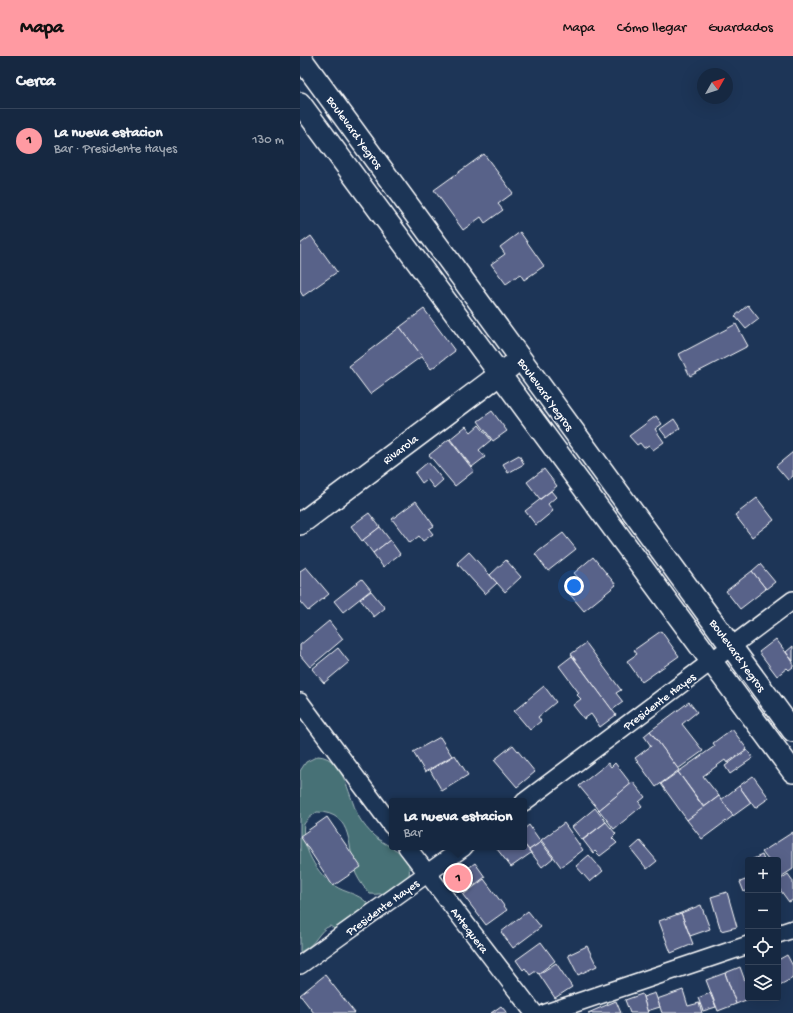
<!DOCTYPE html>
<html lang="es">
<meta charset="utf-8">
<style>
body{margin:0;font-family:"Gochi Hand",sans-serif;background:#1f3048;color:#f1f3f6}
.controls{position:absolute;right:12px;bottom:12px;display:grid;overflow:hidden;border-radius:4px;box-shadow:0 4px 16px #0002}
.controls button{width:36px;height:36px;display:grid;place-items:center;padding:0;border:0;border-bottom:1px solid #35445a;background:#162841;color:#f1f3f6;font:20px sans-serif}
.compass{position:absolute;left:397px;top:12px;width:36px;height:36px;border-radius:50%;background:#162841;box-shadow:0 4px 16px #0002;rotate:51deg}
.you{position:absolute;left:274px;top:530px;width:14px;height:14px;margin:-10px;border:3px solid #fff;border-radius:50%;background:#1a73e8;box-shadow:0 0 0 6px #1a73e833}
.badge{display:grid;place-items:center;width:26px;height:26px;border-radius:50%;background:#ff9aa2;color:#111;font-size:13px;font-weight:700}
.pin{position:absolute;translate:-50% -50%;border:2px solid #fff;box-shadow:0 1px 4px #0006}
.popup{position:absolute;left:89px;top:742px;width:138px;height:52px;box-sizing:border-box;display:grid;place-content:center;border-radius:4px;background:#162841;filter:drop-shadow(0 1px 3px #0005);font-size:13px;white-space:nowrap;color:#9ea6b1}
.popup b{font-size:15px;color:#f1f3f6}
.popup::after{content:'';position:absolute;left:50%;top:100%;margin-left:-8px;border:8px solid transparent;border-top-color:#162841}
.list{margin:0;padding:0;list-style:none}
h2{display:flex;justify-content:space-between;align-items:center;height:52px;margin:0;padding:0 16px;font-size:17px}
h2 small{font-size:13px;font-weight:400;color:#9ea6b1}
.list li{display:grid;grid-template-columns:26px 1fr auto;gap:12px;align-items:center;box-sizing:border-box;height:64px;padding:0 16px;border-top:1px solid #35445a}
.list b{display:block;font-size:15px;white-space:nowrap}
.list p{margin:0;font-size:13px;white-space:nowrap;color:#9ea6b1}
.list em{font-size:13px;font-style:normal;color:#9ea6b1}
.icon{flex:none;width:22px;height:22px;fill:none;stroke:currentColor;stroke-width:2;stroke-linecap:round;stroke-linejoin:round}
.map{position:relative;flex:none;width:493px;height:957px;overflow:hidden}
header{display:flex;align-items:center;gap:24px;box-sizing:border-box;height:56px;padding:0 20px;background:#ff9aa2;color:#111}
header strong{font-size:19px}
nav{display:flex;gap:22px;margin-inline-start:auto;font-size:14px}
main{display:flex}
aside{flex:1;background:#162841}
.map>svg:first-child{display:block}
.green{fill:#477176;stroke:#a3b8ba}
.building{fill:#596289;stroke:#fff}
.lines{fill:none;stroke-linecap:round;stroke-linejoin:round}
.minor-casing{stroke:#fff;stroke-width:20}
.tertiary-casing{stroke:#fff;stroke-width:24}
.minor{stroke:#1d3557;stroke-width:17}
.tertiary{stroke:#1d3557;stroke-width:21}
.labels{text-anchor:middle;stroke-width:3.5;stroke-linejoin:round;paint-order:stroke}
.street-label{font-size:12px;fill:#fff;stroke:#1d3557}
</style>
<header>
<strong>Mapa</strong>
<nav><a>Mapa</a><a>Cómo llegar</a><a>Guardados</a></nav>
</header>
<main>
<aside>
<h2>Cerca<small></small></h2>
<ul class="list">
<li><span class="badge">1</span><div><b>La nueva estacion</b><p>Bar · Presidente Hayes</p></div><em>130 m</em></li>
</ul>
</aside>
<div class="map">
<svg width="493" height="957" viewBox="0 0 493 957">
<rect width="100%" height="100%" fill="#1d3557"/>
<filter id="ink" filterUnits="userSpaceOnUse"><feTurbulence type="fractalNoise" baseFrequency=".025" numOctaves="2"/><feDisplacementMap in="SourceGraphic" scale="8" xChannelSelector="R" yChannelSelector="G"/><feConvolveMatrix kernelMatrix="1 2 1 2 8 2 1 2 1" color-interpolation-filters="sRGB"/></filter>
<g filter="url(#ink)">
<path class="green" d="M18,700C45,701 49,745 60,763C63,768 69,775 73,779C89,794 116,795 108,825C96,832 85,840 70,838C64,832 60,826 56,818C47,794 55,756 17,756C13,759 7,763 4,768C0,789 18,820 35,830C45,837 58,837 67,847C77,859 64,883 49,880C42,879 35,873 30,870C18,874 17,889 0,896V715L6,706Z"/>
<g class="building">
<polygon points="184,98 213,137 198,148 203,154 185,167 181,161 163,174 134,134"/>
<polygon points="220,176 244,210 224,224 220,218 206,228 191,208 205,198 200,191"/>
<polygon points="11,180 37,216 3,240 0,235 0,188"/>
<polygon points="448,249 459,263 446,273 435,260"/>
<polygon points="124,253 155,295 131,313 100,271"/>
<polygon points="436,268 448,290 390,320 379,298"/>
<polygon points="100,271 122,300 70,338 49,310"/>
<polygon points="192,355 207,375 193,385 178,365"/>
<polygon points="356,360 362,368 355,373 364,386 353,394 349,389 344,392 340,387 337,389 329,380"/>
<polygon points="374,363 380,372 367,382 360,373"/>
<polygon points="179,369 191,384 179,394 185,401 172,411 150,383 166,370 171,376"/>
<polygon points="149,383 174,415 155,430 129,399"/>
<polygon points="493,396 493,420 488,424 476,410"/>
<polygon points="219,399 224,408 208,417 203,408"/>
<polygon points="128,406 143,424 134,432 127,423 122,427 115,417"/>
<polygon points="244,413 257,430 240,443 227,426"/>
<polygon points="251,435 256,441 248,448 253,455 236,469 225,455"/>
<polygon points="457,442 474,464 452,481 435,459"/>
<polygon points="116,445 134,470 129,473 133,478 123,485 119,480 110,487 92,463"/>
<polygon points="69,457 80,471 62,485 51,470"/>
<polygon points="80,471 90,484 73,497 63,484"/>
<polygon points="263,477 276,493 248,515 235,498"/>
<polygon points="90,484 100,498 83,511 73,497"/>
<polygon points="169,496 197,527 185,538 157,507"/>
<polygon points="293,501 316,529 284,555 267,535 280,524 274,517"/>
<polygon points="206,504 221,521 205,536 190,519"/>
<polygon points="460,508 475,526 466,533 452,515"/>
<polygon points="6,511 29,538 8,555 0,546 0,515"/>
<polygon points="452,515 466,533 440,553 426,535"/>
<polygon points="62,523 71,534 43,556 34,545"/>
<polygon points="71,535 85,552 74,561 60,543"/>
<polygon points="29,565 43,583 10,611 0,599 0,589"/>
<polygon points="361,575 379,600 342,626 327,605 337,598 334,594"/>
<polygon points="476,583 493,606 493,611 489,614 487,612 477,620 459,596"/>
<polygon points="286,587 321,634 316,637 323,646 312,654 271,598"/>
<polygon points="493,590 493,605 486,596"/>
<polygon points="38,592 49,606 24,627 12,613"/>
<polygon points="272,600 316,659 300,671 291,658 284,663 273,649 281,643 277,639 279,637 259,610"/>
<polygon points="244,630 256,646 238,661 241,665 230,674 214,655"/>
<polygon points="389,646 397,656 382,668 403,695 378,713 350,675"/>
<polygon points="432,673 447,693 427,707 425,704 403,720 419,740 404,751 378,716 415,690 413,687"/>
<polygon points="350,675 379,714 356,731 335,702 351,690 344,680"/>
<polygon points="140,681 152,700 125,716 113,696"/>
<polygon points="213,689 235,716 217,731 194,704"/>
<polygon points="447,694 453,702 430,718 425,710"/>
<polygon points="155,699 168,719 142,735 130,714"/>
<polygon points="308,707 311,711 315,707 331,728 299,754 279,730"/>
<polygon points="378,716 404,752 387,764 361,728"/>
<polygon points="453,720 469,742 455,752 439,730"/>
<polygon points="333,726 345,741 339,746 342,750 314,773 299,754"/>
<polygon points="439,730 451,747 433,760 421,744"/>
<polygon points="419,740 433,760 402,783 387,764"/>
<polygon points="295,752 306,766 282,784 272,771"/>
<polygon points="27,761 61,811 33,830 0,780"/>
<polygon points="306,766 316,778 312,782 317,787 300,800 295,795 293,797 283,784"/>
<polygon points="264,767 283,794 261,811 241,784"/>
<polygon points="229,769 241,786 229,794 224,788 224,773"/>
<polygon points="493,776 493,813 479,822 478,804 468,804 462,796"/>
<polygon points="340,785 357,805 347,813 331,793"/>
<polygon points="241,786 253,802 242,811 229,794"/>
<polygon points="224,788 231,797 211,811 197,793 200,791 224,791"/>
<polygon points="289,799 303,815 290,826 276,810"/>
<polygon points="462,799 464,804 451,804"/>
<polygon points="175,807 185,821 163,838 152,824"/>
<polygon points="488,818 493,825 493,844 489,846 478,831 478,825"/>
<polygon points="184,823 207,854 186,869 163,839"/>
<polygon points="448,823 448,834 444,836 440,826"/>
<polygon points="427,836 437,871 421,875 411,841"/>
<polygon points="401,849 410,873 390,880 381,857"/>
<polygon points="228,855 241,871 213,892 201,876"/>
<polygon points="381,857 393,888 371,897 359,865"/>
<polygon points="241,886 255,905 238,918 236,915 230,919 225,912 223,914 216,904"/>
<polygon points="287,890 297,910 278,919 268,899"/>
<polygon points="487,899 493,910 493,922 478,930 478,904"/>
<polygon points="256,907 272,931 255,942 239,918"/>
<polygon points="440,911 448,933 448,942 451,942 436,948 425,917"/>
<polygon points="425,917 436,948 418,955 406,924"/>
<polygon points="25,919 55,957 14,957 0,939"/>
<polygon points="383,934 388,950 399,947 402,957 362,957 357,943"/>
<polygon points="355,937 360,951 347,955 343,941"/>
<polygon points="410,937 416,951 403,955 398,942"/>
<polygon points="342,938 348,957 330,957 325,944"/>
<polygon points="316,945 321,957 288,957"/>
<polygon points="201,950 207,957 191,957"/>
</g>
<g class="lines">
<g class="minor-casing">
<g id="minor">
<polyline points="0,646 92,770"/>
<polyline points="224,746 493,544"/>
<polyline points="107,791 234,957"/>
<polyline points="478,878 493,873"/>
<polyline points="0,909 164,791"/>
<polyline points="246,957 448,889"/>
</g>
</g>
<g class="tertiary-casing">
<g id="tertiary">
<polyline points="0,1 493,675"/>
<polyline points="0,47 493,716"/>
<polyline points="0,468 211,310"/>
</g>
</g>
<use href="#minor" class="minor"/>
<use href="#tertiary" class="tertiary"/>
</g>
</g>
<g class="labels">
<g class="street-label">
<text transform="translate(55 76) rotate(54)" y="4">Boulevard Yegros</text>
<text transform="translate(246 338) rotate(54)" y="4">Boulevard Yegros</text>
<text transform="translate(100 393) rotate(-37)" y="4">Rivarola</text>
<text transform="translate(438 599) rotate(54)" y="4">Boulevard Yegros</text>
<text transform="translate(359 645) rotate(-37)" y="4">Presidente Hayes</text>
<text transform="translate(82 851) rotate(-36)" y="4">Presidente Hayes</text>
<text transform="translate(170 874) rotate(53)" y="4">Antequera</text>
</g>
</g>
</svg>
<div class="controls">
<button>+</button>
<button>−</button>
<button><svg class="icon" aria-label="locate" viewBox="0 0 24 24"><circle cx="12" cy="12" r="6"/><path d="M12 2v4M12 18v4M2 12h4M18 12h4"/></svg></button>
<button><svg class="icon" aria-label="layers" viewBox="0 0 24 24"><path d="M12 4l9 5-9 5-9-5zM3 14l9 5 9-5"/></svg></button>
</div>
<svg class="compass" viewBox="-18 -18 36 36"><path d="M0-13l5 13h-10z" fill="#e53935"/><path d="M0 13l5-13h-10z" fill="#9ea6b1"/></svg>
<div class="you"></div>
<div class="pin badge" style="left:158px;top:822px">1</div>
<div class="popup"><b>La nueva estacion</b>Bar</div>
</div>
</main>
